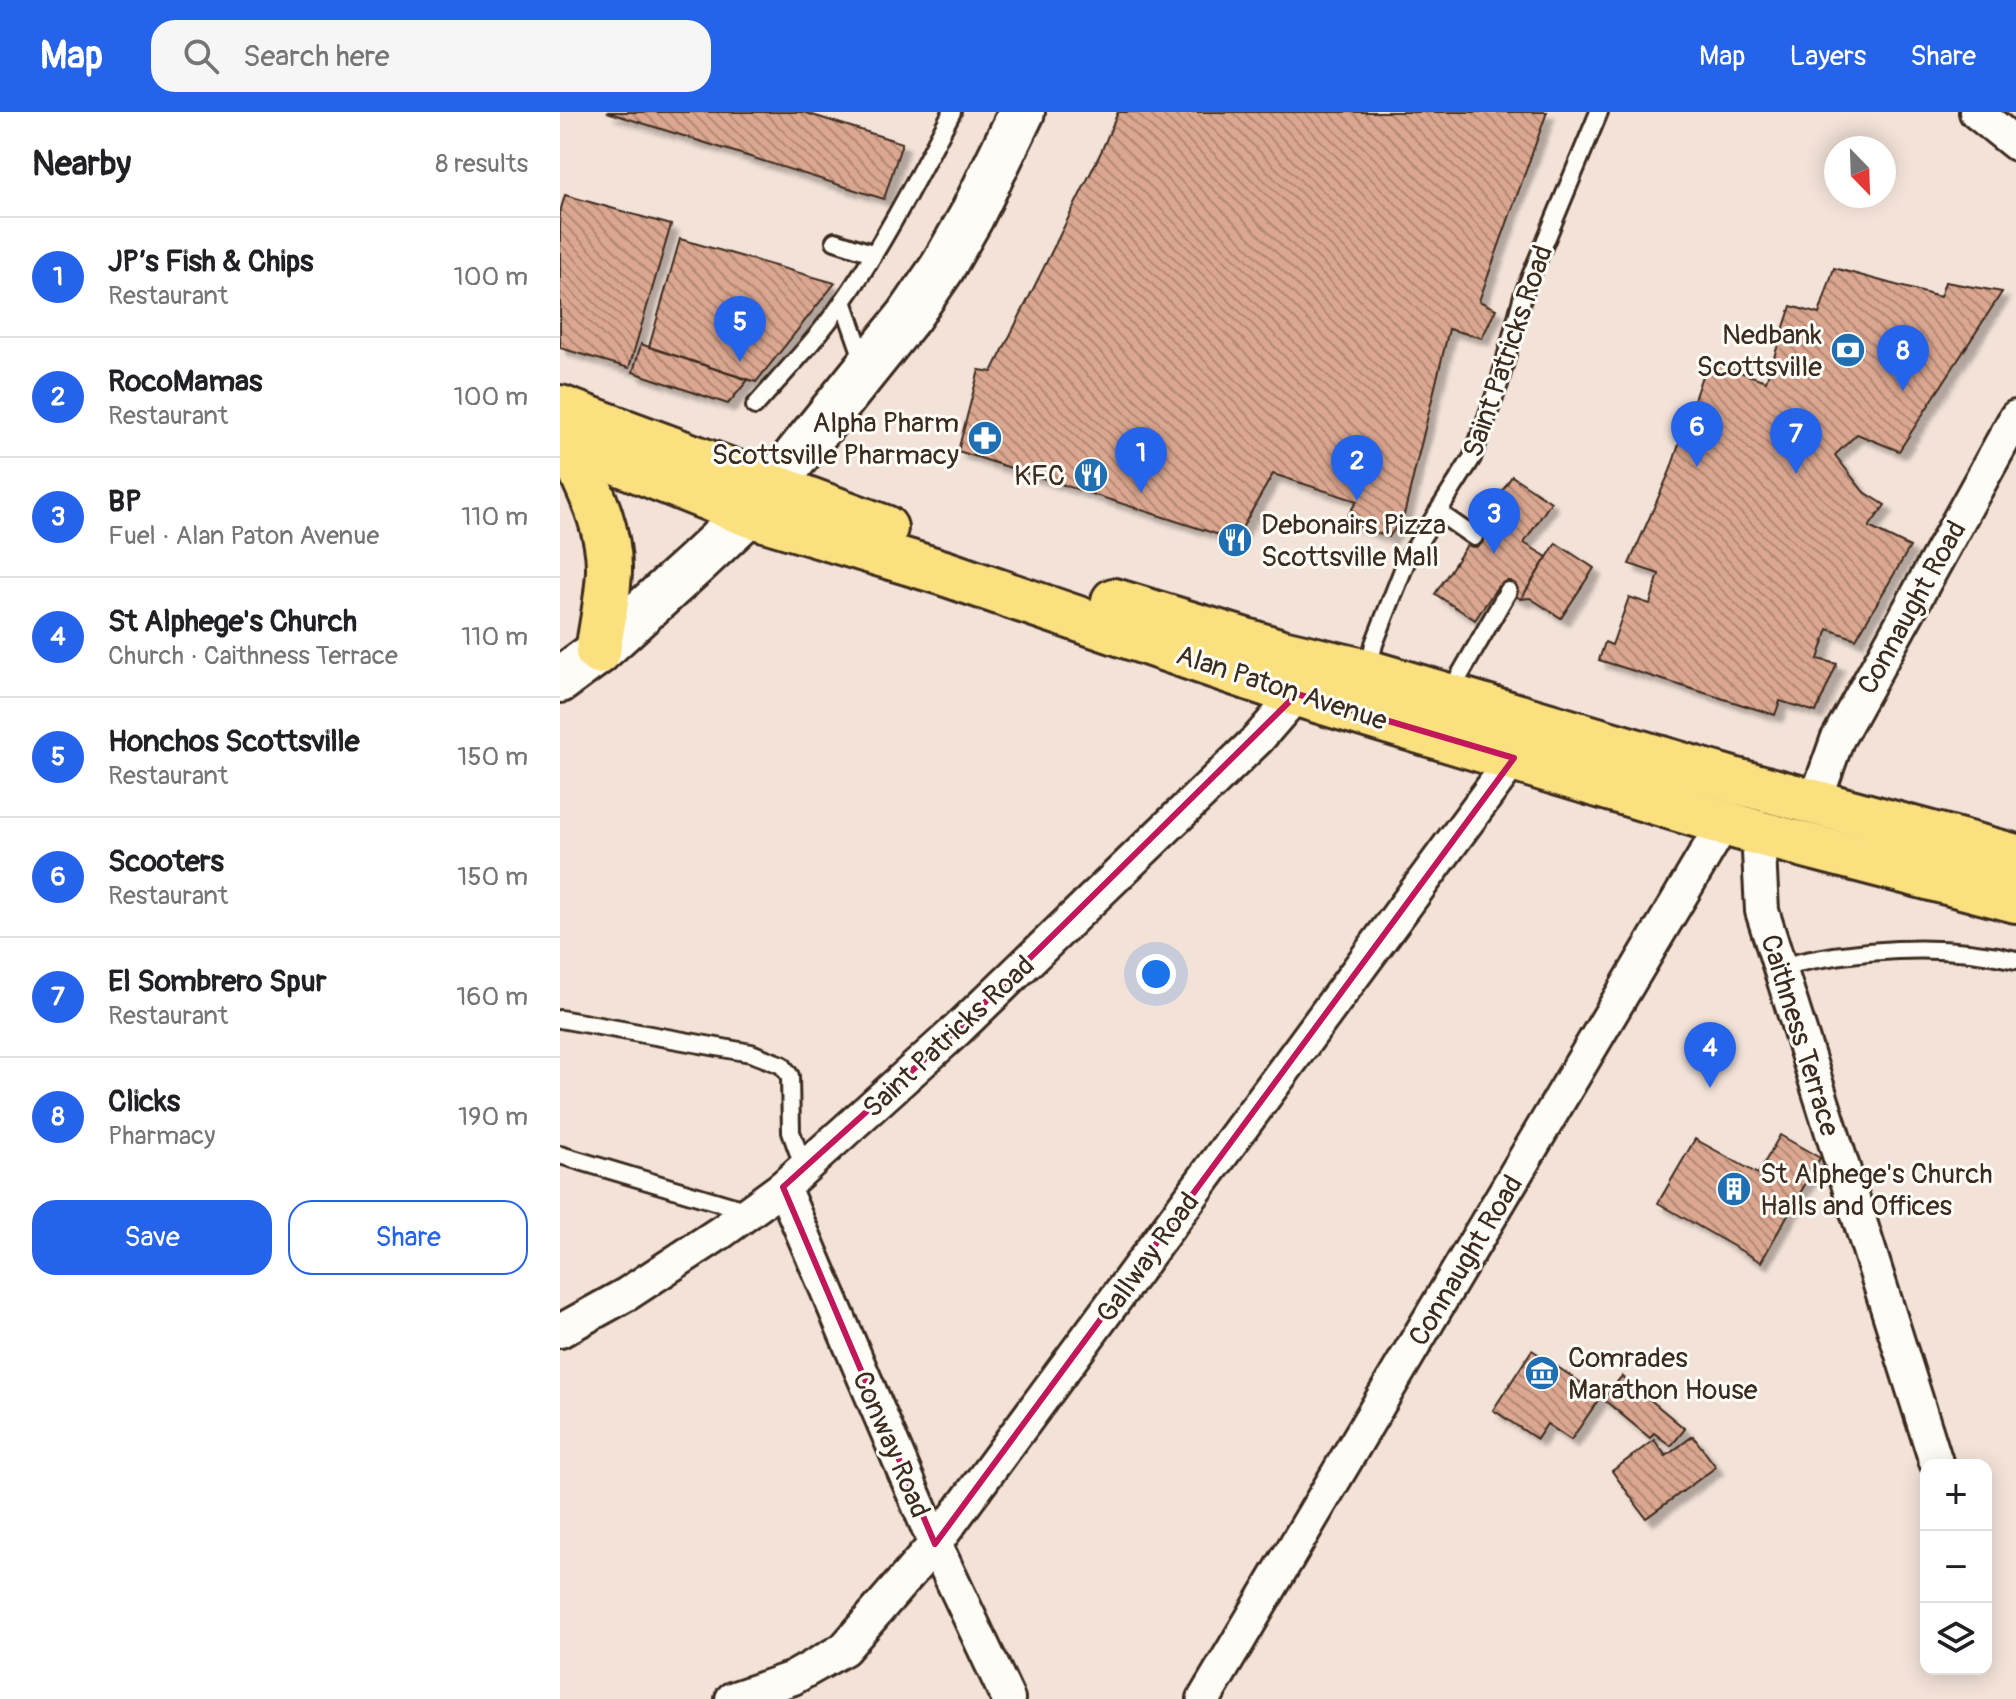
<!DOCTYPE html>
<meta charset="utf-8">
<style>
body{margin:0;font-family:Pangolin,sans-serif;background:#f6f6f6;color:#202124}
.controls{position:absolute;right:24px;bottom:24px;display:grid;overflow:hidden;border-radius:16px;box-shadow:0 4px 20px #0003}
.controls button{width:72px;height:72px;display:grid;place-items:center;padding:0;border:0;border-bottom:2px solid #e0e0e0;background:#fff;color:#202124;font:40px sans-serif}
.compass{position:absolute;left:1264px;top:24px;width:72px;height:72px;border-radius:50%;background:#fff;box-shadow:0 4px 20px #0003;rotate:157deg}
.you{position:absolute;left:596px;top:862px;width:28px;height:28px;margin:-20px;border:6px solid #fff;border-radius:50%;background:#1a73e8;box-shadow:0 0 0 12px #1a73e833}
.badge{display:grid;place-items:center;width:52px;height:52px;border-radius:50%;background:#2563eb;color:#fff;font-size:26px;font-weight:700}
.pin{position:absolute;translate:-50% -66px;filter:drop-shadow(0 2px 4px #0008)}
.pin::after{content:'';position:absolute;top:42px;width:28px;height:24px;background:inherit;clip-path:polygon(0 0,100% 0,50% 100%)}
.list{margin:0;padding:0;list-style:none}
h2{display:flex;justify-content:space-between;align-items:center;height:104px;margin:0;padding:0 32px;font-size:34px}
h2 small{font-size:26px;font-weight:400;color:#757577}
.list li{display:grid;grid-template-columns:52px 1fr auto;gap:24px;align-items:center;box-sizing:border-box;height:120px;padding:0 32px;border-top:2px solid #e0e0e0}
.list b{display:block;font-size:30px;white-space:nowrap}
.list p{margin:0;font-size:26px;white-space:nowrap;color:#757577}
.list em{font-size:26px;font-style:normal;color:#757577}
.actions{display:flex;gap:16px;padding:24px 32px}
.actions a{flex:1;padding:18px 0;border:2px solid #2563eb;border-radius:24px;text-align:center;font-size:28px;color:#2563eb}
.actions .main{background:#2563eb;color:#fff}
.icon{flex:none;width:44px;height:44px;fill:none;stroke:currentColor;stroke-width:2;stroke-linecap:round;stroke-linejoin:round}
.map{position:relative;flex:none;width:1456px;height:1587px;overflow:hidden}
header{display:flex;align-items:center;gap:48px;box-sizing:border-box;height:112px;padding:0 40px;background:#2563eb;color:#fff}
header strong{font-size:38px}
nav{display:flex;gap:44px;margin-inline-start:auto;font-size:28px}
.search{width:560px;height:72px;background:#f6f6f6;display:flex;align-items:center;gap:20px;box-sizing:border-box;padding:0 28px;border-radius:24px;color:#757577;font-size:30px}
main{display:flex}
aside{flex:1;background:#fff}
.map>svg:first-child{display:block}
.building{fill:url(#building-back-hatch);stroke:#3b2a1e;stroke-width:2;filter:url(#shadow)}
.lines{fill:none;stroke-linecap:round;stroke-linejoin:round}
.lane-casing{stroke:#3b2a1e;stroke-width:22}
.street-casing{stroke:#3b2a1e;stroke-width:38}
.secondary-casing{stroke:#3b2a1e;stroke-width:50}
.primary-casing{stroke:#3b2a1e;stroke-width:50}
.lane{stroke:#fdfcf7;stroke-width:16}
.street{stroke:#fdfcf7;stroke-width:32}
.secondary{stroke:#fdfcf7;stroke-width:44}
.primary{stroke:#fbe080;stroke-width:44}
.marked{fill:none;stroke:#c2185b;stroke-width:6;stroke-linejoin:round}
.labels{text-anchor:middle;stroke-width:6;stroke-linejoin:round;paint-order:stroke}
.poi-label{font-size:28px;fill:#3b2a1e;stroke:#fdfcf7;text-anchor:end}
.street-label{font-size:28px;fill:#3b2a1e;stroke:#fdfcf7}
</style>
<header>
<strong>Map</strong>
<div class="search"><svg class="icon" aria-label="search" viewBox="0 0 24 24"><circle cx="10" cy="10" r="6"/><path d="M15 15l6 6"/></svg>Search here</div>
<nav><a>Map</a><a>Layers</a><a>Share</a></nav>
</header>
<main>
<aside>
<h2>Nearby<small>8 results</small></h2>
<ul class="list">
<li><span class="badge">1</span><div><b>JP’s Fish &amp; Chips</b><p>Restaurant</p></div><em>100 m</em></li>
<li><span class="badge">2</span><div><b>RocoMamas</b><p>Restaurant</p></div><em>100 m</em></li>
<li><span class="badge">3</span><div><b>BP</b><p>Fuel · Alan Paton Avenue</p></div><em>110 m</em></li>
<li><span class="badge">4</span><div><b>St Alphege's Church</b><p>Church · Caithness Terrace</p></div><em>110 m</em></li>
<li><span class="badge">5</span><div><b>Honchos Scottsville</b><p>Restaurant</p></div><em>150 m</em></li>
<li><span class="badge">6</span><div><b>Scooters</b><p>Restaurant</p></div><em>150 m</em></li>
<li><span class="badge">7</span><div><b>El Sombrero Spur</b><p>Restaurant</p></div><em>160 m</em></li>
<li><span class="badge">8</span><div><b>Clicks</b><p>Pharmacy</p></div><em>190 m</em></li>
</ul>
<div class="actions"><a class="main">Save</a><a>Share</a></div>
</aside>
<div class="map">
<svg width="1456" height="1587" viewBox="0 0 1456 1587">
<defs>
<pattern id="building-back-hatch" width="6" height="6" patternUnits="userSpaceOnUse" patternTransform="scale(2)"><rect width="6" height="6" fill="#dba790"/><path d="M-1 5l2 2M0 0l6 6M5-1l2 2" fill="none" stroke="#b38875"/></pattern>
<filter id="shadow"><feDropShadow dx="7" dy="7" stdDeviation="2" flood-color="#0004"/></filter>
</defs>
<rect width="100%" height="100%" fill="#f3e2d8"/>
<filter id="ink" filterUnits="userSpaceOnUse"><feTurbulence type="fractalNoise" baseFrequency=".0125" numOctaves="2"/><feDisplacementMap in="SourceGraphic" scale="16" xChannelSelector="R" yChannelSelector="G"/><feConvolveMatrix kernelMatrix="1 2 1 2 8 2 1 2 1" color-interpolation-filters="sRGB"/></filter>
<g filter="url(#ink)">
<g class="building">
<polygon points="47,0 243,0 342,31 324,87"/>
<polygon points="558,0 987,0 919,189 936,197 922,226 889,217 844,403 829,425 784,409 797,389 713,362 675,428 398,339 419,258 432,260 541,40"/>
<polygon points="5,83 111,113 69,256 0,236 0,100"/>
<polygon points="120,127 275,171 196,270 89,235"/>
<polygon points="1274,156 1380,185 1385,170 1442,180 1339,339 1297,322 1275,343 1303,379 1325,393 1309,415 1350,435 1296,527 1268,517 1258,547 1277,552 1256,600 1220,589 1215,603 1039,548 1045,530 1052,533 1069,485 1090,492 1099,462 1069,452 1110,359 1147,249 1206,269 1231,194 1259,202"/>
<polygon points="81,232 89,235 188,268 168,292 73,260"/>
<polygon points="952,364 991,390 964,431 987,445 961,487 938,474 915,508 875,482"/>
<polygon points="996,431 1034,456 1001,506 970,486 961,487"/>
<polygon points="1220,1023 1260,1046 1201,1150 1098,1091 1135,1027 1198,1062"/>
<polygon points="972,1238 1041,1284 1011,1328 987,1312 977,1327 933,1298"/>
<polygon points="1062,1264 1125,1317 1111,1334 1094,1321 1090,1326 1043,1287"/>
<polygon points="1133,1324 1156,1355 1086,1406 1052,1359 1094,1328 1106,1344"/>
</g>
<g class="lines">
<g class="lane-casing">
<g id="lane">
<polyline points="275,129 312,141"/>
<polyline points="283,189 305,252"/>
<path d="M195,294C225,260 256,228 282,191C324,131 358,64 392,0"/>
<polyline points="878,400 914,425"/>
<polyline points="808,558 814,532 846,450 912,346 939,272 963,183 1039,0"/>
<polyline points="889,582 948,479"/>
<path d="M1219,855C1292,837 1382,830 1456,848"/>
<polyline points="0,907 191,941 222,953 230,964 231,1020 244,1056"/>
<polyline points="0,1043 188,1099"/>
</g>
</g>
<g class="street-casing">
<g id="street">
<polyline points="1416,0 1456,32"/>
<polyline points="1255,690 1277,628 1456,305"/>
<polyline points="1198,721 1202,799 1376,1350"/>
<polyline points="223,1075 375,1432 448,1587"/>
<polyline points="0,1219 67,1182 163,1119 223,1075 397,918 698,627 737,582"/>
<polyline points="172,1587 233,1566 284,1537 375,1432 954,646"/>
<polyline points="644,1587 1165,709"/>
</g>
</g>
<g class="secondary-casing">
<polyline id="secondary" points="0,568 38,540 135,452 188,402 213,373 349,204 382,156 411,105 462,0"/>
</g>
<g class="primary-casing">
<g id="primary">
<polyline points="0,296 325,416"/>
<polyline points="0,327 188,402 384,461 737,582 1198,721 1456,788"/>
<path d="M8,330C26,371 50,412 49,459C48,486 42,513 38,540"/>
<polyline points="554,489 722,540 807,560 1176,669 1456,745"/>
</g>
</g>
<use href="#lane" class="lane"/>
<use href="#street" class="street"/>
<use href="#secondary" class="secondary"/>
<use href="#primary" class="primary"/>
</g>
</g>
<path class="marked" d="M737,582L954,646L375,1432L223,1075L397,918Z"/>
<defs>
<g id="bank-disc" transform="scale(1.8)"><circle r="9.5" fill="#1f6fb2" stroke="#fdfcf7"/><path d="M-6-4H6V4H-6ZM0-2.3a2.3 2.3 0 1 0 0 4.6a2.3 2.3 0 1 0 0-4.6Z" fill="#fff"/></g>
<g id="pharmacy-disc" transform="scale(1.8)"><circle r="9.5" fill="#1f6fb2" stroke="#fdfcf7"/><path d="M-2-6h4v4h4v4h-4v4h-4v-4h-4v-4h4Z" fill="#fff"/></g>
<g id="restaurant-disc" transform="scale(1.8)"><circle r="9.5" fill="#1f6fb2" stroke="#fdfcf7"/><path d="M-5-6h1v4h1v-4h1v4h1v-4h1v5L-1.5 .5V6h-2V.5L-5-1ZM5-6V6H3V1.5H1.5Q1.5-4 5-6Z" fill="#fff"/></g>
<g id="building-disc" transform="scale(1.8)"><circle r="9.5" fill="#1f6fb2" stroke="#fdfcf7"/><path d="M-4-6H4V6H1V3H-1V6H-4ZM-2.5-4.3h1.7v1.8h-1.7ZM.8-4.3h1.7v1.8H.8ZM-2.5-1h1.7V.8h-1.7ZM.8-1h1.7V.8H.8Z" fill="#fff"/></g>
<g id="museum-disc" transform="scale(1.8)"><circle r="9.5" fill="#1f6fb2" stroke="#fdfcf7"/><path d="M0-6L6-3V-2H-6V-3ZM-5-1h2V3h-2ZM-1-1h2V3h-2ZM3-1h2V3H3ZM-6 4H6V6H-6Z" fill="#fff"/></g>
</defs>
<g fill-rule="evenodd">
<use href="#bank-disc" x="1288" y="238"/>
<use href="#pharmacy-disc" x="425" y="326"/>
<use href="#restaurant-disc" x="531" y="363"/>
<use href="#restaurant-disc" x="675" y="428"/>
<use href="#building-disc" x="1174" y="1077"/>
<use href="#museum-disc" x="982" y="1261"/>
</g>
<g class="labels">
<g class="poi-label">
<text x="1262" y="232">Nedbank<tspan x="1262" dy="32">Scottsville</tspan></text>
<text x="399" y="320">Alpha Pharm<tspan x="399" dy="32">Scottsville Pharmacy</tspan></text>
<text x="505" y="373">KFC</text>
<text x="701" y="422" text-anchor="start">Debonairs Pizza<tspan x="701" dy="32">Scottsville Mall</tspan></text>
<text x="1200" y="1071" text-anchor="start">St Alphege's Church<tspan x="1200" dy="32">Halls and Offices</tspan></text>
<text x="1008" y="1255" text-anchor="start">Comrades<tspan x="1008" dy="32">Marathon House</tspan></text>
</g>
<g class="street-label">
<text transform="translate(947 239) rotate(-71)" y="10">Saint Patricks Road</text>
<text transform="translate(1351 495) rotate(-61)" y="10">Connaught Road</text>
<text transform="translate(722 575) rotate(18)" y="10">Alan Paton Avenue</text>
<text transform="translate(1241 923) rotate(73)" y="10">Caithness Terrace</text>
<text transform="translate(388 924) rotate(-43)" y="10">Saint Patricks Road</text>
<text transform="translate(587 1145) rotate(-54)" y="10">Gallway Road</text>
<text transform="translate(905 1148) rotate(-59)" y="10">Connaught Road</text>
<text transform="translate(332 1332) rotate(67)" y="10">Conway Road</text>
</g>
</g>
</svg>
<div class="controls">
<button>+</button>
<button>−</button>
<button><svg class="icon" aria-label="layers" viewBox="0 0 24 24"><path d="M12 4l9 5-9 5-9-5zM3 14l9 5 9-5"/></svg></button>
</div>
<svg class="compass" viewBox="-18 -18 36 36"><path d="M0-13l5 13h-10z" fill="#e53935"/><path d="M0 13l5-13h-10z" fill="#757577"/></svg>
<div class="you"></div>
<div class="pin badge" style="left:581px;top:381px">1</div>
<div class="pin badge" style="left:797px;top:389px">2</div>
<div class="pin badge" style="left:934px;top:442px">3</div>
<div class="pin badge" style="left:1150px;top:976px">4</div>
<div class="pin badge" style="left:180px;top:250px">5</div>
<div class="pin badge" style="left:1137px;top:355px">6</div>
<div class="pin badge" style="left:1236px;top:362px">7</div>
<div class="pin badge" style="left:1343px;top:279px">8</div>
</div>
</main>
